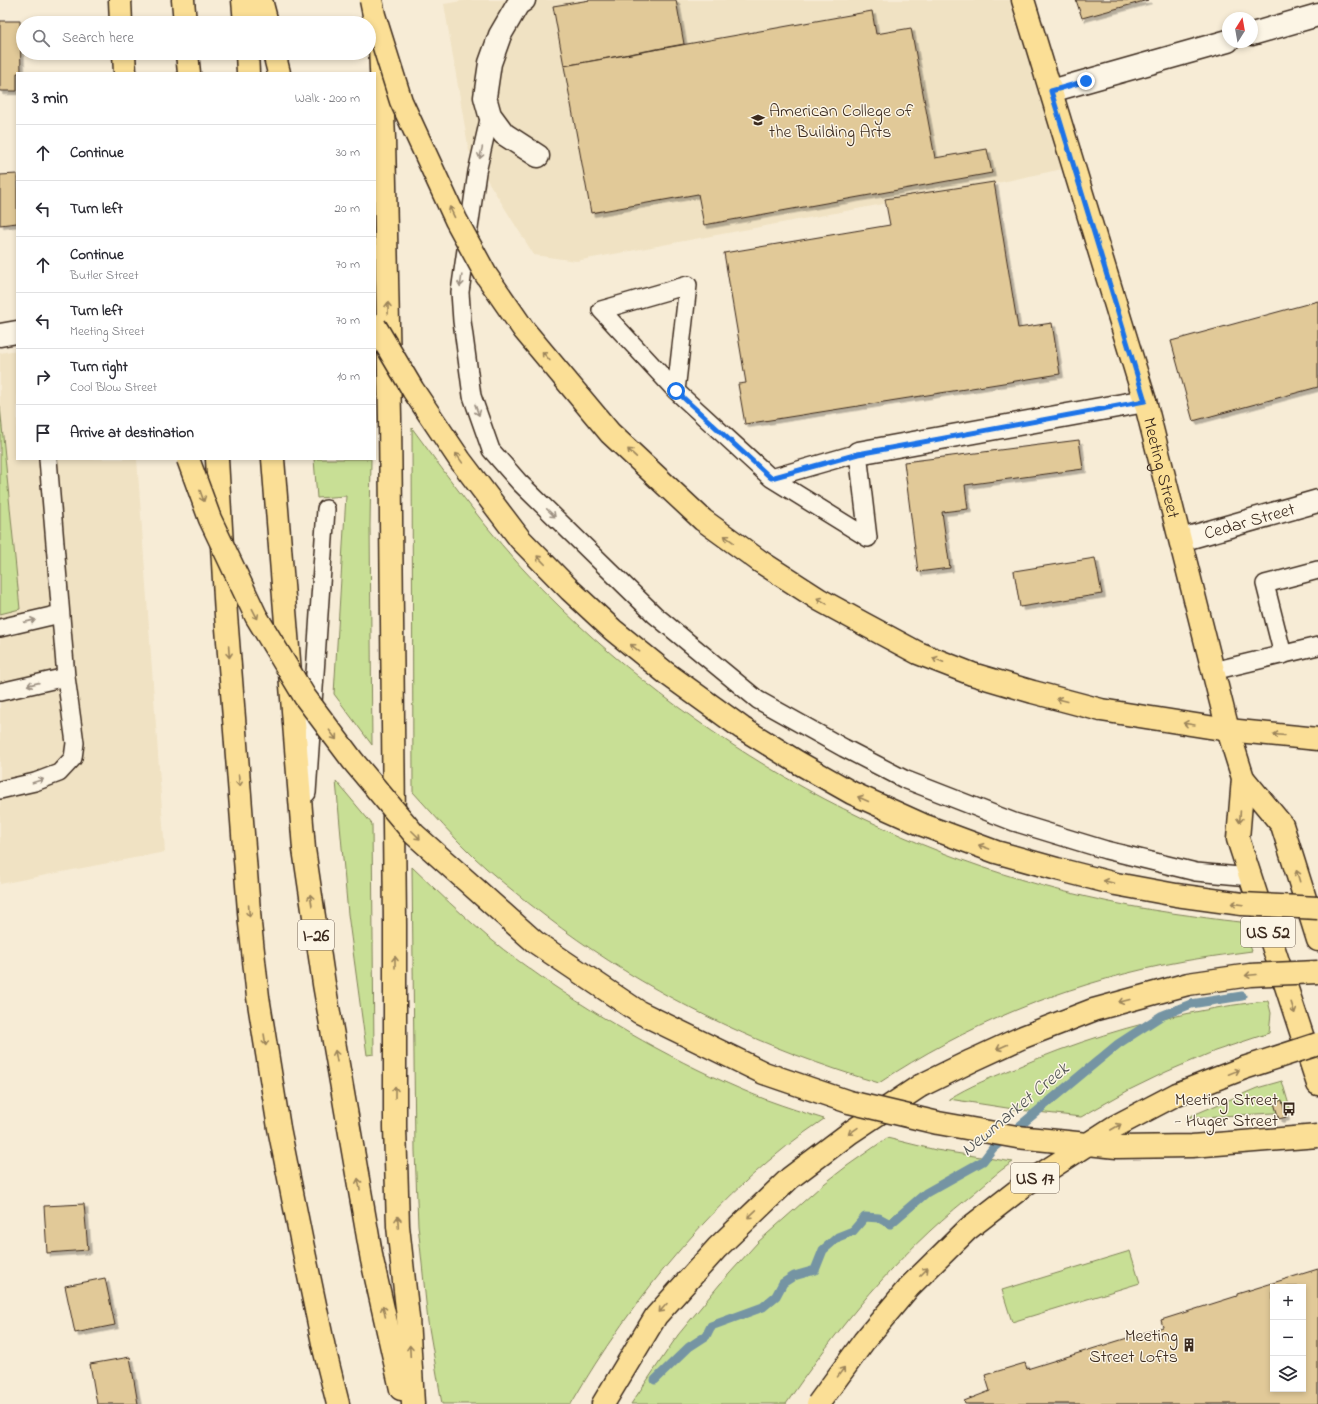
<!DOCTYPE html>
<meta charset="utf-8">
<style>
body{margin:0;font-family:"Indie Flower",sans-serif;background:#f2f2f3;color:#2b2b33}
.controls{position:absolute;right:12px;bottom:12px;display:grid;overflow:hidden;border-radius:0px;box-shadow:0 2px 6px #0003}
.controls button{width:36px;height:36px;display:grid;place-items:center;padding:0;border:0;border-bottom:1px solid #e1e1e2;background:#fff;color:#2b2b33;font:20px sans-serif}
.compass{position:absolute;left:1222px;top:12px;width:36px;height:36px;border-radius:50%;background:#fff;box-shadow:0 2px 6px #0003;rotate:11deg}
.stop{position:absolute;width:12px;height:12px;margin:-9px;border:3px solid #1a73e8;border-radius:50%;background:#fff}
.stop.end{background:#1a73e8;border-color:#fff;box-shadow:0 1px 4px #0008}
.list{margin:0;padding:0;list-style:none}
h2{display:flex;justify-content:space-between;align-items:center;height:52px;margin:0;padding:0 16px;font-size:17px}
h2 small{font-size:13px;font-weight:400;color:#7c7c81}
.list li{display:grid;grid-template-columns:26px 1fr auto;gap:12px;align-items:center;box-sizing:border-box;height:56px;padding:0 16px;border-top:1px solid #e1e1e2}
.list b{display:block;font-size:15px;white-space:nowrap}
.list p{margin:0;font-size:13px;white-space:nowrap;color:#7c7c81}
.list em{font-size:13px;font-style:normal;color:#7c7c81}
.icon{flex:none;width:22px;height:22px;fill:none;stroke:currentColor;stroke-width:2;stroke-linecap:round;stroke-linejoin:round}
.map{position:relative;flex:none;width:1318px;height:1404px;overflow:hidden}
.search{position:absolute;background:#fff;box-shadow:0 2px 6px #0003;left:16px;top:16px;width:360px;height:44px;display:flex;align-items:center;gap:10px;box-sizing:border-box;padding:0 14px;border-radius:22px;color:#7c7c81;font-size:15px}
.panel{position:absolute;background:#fff;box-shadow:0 2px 6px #0003;left:16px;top:72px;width:360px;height:388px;border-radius:0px}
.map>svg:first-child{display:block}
.built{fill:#f0e2c3}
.green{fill:#c8df95;stroke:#82845a}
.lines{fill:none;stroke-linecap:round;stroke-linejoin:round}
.stream{stroke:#7494a3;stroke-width:9}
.building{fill:#e1c998;stroke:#3b2a1e;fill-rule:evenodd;filter:url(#shadow)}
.service-casing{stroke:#3b2a1e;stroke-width:20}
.minor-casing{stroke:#3b2a1e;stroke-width:25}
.primary-casing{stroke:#3b2a1e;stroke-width:25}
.motorway-casing{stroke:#3b2a1e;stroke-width:25}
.service{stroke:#fcf5e5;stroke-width:17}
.minor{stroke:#fcf5e5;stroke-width:22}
.primary{stroke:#fbdf96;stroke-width:22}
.motorway{stroke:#fbdf96;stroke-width:22}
.motorway-bridge-casing{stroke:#3b2a1e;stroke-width:25;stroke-linecap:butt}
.motorway-bridge{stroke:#fbdf96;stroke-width:22}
.oneway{stroke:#9c9082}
.oneway2{stroke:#9b845a}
.route{stroke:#1a73e8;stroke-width:5}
.labels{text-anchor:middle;stroke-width:3;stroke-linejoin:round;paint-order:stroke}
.shield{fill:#fcf5e5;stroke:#75675a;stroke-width:1}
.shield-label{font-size:17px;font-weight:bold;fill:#3b2a1e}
.poi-label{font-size:18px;fill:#3b2a1e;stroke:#fcf5e5;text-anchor:end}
.street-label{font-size:18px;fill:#3b2a1e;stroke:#fcf5e5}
.water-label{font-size:19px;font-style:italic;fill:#535656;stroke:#fcf5e5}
</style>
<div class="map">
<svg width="1318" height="1404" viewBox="0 0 1318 1404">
<defs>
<filter id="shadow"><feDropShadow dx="3.5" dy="3.5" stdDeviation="0" flood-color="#0004"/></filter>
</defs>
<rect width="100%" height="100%" fill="#f7ecd6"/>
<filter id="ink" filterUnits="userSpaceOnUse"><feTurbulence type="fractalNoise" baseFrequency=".025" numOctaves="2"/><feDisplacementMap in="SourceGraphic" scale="8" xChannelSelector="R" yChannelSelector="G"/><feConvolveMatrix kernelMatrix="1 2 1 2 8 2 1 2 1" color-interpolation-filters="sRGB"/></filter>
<g filter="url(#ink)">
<g class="built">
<polygon points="467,0 1016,0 1067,168 1002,182 576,261 534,255 469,151 444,4"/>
<polygon points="17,350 17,459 137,459 165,852 0,884 0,353"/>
</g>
<g class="green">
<polygon points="0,406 20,609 0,614"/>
<path d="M412,428C458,491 505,555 562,609C728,769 943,880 1172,913C1195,916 1218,920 1241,922L1252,951C1222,955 1192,959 1163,965C1062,986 964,1026 879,1083C851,1075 823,1065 796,1055C699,1018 612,969 531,905C512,890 493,875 475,858C453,837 433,814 413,792Z"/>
<polygon points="314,459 371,459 370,526 372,745 334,694 346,496 317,498"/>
<polygon points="336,781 372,824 374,1054 367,1055 348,914"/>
<path d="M412,867C437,891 462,915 488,937C508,954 530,969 551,984C619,1030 691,1070 767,1100C786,1107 805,1113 824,1119C722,1187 632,1298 571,1404H442L428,1322L418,1225L415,1151Z"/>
<path d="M1268,1001L1271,1013L1269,1033L1215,1051L1166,1072L1129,1090L1081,1117L1020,1110L949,1099C969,1086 993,1077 1015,1068C1073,1043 1133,1024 1195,1012C1220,1007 1243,1003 1268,1001Z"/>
<polygon points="1282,1081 1291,1112 1186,1118 1257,1088"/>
<path d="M887,1138L936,1150L1013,1162C997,1172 983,1186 968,1198C896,1256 838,1327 786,1404H631L678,1335L720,1284L758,1242L820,1187L847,1166Z"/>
<polygon points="1130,1251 1140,1283 1012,1322 1002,1290"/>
</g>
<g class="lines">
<polyline class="stream" points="655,1380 689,1347 706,1336 711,1326 763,1307 776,1296 783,1283 794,1276 815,1270 823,1250 838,1237 853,1231 865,1217 879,1218 890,1224 926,1193 983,1161 993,1148 1118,1044 1161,1016 1191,1004 1242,996"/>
</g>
<g class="building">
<polygon points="590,0 676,0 684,44 564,66 553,6"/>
<polygon points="1076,0 1148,0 1082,18"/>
<polygon points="872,11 876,34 911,28 935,158 987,149 992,173 704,225 698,194 591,213 564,66"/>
<polygon points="0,21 20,21 21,73 17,73 17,91 0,91"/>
<polygon points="17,174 17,223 0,225 0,175"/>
<polygon points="994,182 1018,328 1052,323 1060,374 745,424 738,384 746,383 724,253 890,225 885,199"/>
<polygon points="1318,301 1318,387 1193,421 1171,341"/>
<polygon points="1079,440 1083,469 965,485 968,509 942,512 950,568 918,572 904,462"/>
<polygon points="1095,558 1102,594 1020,607 1014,571"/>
<polygon points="1282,1100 1286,1117 1279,1119 1274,1103"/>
<polygon points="84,1204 88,1250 47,1253 44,1206"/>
<path d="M1318,1269V1404H965L964,1401L990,1391L985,1375L1025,1363L1027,1369L1163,1327L1161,1320L1237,1296V1294ZM1273,1287H1303V1389H1273Z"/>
<polygon points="105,1278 115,1325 75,1333 65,1286"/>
<polygon points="130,1357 138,1404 97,1404 90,1364"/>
</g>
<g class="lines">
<g class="service-casing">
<g id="service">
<polyline points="490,115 477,172 460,292 462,321 472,396 491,450 519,482 655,615 758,700 844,748 904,779 1014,822 1106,850 1196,872 1250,877"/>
<polyline points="676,391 688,285 601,310 676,391 771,478 858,453 868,538 771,478"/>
<polyline points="0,628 60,614"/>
<polyline points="1283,655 1265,584 1318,570"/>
<polyline points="1213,671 1318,646"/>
<polyline points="0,692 66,677"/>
<polyline points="0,790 35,782 59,773 73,758 75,743 66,677 48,459"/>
<polyline points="307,793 326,509"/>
</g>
</g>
<g class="minor-casing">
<g id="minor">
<polyline points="524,0 518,4 500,35 490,63 485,97 490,115 504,134 538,156"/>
<polyline points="1252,34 1318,15"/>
<polyline points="1051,91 1228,41"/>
<polyline points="0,335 17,332"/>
<polyline points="858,453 1145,401"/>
<path id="s1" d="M1181,540L1318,501"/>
</g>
</g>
<g class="primary-casing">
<g id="primary">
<path id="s2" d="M1023,0L1145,401L1228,730L1243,778L1238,839L1318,1084"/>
<polyline points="1243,778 1282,825 1318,940"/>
</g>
</g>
<g class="motorway-casing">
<g id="motorway">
<polyline points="120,0 121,23"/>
<polyline points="183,0 185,23"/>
<polyline points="243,0 245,23"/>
<polyline points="261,0 267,23"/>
<polyline points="380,46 384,139 390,417 395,924 395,1127 398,1226 408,1318 413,1404"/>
<polyline points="124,53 125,73"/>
<polyline points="187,53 189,73"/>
<polyline points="247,53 248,73"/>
<polyline points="274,53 279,73"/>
<polyline points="217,459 226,615 250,924 258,997 279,1128 301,1238 324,1348 338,1404"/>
<polyline points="273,459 304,849 324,984 372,1260 401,1389"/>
<polyline points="761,562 820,600 864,624 918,653 972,674 1033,692 1101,710 1228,730 1318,739"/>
<polyline points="603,1404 656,1316 717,1248 790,1178 851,1132 920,1086"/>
</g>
</g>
<use href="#service" class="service"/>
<use href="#minor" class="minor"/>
<use href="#primary" class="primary"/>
<use href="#motorway" class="motorway"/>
<g class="motorway-bridge-casing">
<g id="motorway-bridge">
<polyline points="371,0 374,15 401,101 456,220 486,275 524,330 610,433 703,520 761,562"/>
<polyline points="375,326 413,390 460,460 520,539 570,590 613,630 666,673 742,728 799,763 852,793 923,825 996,852 1057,869 1116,884 1176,895 1242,904 1318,908"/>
<polyline points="188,459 210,519 256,616 305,697 353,761 414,834 535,942 639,1012 764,1073 849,1102 938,1123 1017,1137 1117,1147 1192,1146 1318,1136"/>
<polyline points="920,1086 971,1061 1023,1037 1093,1010 1188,984 1250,975 1318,972"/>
<polyline points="818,1404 864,1341 909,1287 968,1229 1026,1184 1114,1127 1177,1094 1244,1068 1318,1044"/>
</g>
</g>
<use href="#motorway-bridge" class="motorway-bridge"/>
</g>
<defs><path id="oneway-shaft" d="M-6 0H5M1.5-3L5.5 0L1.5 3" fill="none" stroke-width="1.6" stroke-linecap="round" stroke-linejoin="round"/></defs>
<g class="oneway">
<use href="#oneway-shaft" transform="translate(481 153) rotate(103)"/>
<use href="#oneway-shaft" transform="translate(461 281) rotate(98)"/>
<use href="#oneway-shaft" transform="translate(477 410) rotate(70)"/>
<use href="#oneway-shaft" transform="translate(551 513) rotate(44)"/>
<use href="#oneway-shaft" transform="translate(30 621) rotate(-13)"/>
<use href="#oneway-shaft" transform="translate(33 684) rotate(167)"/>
<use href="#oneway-shaft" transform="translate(38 781) rotate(-18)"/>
</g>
<g class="oneway2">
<use href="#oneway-shaft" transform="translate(452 212) rotate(-115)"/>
<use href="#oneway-shaft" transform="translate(388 308) rotate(-91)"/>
<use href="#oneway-shaft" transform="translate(546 356) rotate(-130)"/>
<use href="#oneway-shaft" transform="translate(632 453) rotate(-137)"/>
<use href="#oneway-shaft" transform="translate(459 458) rotate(-125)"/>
<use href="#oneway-shaft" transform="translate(202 496) rotate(70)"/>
<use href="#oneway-shaft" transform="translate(729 539) rotate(-144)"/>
<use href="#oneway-shaft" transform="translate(541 560) rotate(-134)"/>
<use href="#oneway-shaft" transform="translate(822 601) rotate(-150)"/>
<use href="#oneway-shaft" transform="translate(255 614) rotate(63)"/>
<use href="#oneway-shaft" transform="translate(635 648) rotate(-141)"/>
<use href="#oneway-shaft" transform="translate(229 652) rotate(86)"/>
<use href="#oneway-shaft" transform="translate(938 660) rotate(-158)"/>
<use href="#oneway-shaft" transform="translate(1062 700) rotate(-165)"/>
<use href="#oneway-shaft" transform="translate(1189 724) rotate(-171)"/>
<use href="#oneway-shaft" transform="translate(333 735) rotate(53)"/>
<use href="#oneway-shaft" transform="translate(1279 735) rotate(-175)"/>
<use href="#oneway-shaft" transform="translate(239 781) rotate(86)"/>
<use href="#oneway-shaft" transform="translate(863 799) rotate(-156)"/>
<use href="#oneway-shaft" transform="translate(1240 817) rotate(94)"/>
<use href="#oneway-shaft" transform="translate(416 835) rotate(45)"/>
<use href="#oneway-shaft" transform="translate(984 847) rotate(-160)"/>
<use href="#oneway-shaft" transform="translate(1298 876) rotate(-107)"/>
<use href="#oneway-shaft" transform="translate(1109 882) rotate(-166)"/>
<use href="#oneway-shaft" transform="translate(311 900) rotate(-99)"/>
<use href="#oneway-shaft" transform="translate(1237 904) rotate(-173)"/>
<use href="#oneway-shaft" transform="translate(249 911) rotate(86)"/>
<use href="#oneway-shaft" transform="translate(395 962) rotate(-90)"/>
<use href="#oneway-shaft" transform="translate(1251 975) rotate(175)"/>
<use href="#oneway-shaft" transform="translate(1124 1001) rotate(165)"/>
<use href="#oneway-shaft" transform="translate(1293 1008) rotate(72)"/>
<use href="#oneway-shaft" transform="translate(265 1040) rotate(81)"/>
<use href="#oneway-shaft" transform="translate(1002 1047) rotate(156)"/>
<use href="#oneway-shaft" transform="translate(336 1056) rotate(-100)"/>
<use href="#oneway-shaft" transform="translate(1234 1072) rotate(-22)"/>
<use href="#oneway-shaft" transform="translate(395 1092) rotate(-90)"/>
<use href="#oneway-shaft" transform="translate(1116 1127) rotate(-30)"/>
<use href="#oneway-shaft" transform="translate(853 1131) rotate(145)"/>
<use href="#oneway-shaft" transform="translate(359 1184) rotate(-100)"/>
<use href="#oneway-shaft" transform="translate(752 1214) rotate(137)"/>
<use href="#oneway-shaft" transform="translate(398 1222) rotate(-93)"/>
<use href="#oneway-shaft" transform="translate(924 1272) rotate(-45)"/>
<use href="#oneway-shaft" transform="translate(663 1308) rotate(132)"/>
<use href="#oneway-shaft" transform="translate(384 1311) rotate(-103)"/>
<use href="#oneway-shaft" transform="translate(410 1351) rotate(-93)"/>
<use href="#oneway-shaft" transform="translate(841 1372) rotate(-54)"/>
</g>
</g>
<g class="lines" filter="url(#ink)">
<polyline class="route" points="676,391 771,478 858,454 1145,401 1051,91 1086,81"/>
</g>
<defs>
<g id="university-bare" transform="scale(1.08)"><path d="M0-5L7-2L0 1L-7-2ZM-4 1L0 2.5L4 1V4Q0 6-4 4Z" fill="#3b2a1e" stroke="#fcf5e5" stroke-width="2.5" paint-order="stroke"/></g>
<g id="bus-bare" transform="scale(1.08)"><path d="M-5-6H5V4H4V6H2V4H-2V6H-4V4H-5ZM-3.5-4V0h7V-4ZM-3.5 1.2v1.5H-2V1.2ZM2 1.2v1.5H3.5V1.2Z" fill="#3b2a1e" stroke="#fcf5e5" stroke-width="2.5" paint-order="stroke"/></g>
<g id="building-bare" transform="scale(1.08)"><path d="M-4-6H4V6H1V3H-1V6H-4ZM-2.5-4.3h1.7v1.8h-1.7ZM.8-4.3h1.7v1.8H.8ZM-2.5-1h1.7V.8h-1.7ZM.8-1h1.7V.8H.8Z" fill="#3b2a1e" stroke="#fcf5e5" stroke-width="2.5" paint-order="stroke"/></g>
</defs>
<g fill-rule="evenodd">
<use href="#university-bare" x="758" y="120"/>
<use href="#bus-bare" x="1289" y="1109"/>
<use href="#building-bare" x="1189" y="1345"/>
</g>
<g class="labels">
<g class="shield">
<rect x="1241" y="917" width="54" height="30" rx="3"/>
<rect x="298" y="920" width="36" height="30" rx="3"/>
<rect x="1011" y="1163" width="48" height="30" rx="3"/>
</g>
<g class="shield-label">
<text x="1268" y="938">US 52</text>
<text x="316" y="941">I-26</text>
<text x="1035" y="1184">US 17</text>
</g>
<g class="poi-label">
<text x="769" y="116" text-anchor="start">American College of<tspan x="769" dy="21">the Building Arts</tspan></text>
<text x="1278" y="1105">Meeting Street<tspan x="1278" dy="21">- Huger Street</tspan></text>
<text x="1178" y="1341">Meeting<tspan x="1178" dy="21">Street Lofts</tspan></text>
</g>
<g class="street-label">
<text dy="6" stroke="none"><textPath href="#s2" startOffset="488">Meeting Street</textPath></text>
<text dy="6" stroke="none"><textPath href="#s1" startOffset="71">Cedar Street</textPath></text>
</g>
<g class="water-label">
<text transform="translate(1014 1108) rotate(-40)" y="7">Newmarket Creek</text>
</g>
</g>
</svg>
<div class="controls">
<button>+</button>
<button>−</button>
<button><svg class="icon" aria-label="layers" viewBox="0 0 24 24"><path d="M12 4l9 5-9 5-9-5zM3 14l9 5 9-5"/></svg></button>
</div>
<svg class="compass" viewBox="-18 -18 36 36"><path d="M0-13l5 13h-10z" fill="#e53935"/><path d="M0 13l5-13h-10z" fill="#7c7c81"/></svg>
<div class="stop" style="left:676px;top:391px"></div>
<div class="stop end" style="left:1086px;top:81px"></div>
<div class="search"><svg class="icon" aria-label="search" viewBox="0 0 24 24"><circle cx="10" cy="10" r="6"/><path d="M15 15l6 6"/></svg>Search here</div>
<section class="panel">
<h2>3 min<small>Walk · 200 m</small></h2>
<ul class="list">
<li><svg class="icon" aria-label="ahead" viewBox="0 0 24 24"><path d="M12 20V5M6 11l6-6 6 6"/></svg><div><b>Continue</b></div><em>30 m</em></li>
<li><svg class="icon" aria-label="left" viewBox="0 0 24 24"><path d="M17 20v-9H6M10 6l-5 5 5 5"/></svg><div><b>Turn left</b></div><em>20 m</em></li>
<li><svg class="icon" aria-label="ahead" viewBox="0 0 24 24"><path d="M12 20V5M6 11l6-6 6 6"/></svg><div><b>Continue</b><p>Butler Street</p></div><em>70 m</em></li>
<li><svg class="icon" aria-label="left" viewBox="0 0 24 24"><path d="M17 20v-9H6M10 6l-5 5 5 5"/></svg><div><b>Turn left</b><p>Meeting Street</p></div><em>70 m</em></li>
<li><svg class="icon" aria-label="right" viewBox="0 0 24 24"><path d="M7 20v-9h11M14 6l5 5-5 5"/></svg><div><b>Turn right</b><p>Cool Blow Street</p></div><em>10 m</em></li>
<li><svg class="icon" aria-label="arrive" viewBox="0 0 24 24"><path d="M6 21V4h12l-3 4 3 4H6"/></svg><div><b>Arrive at destination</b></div></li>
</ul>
</section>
</div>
